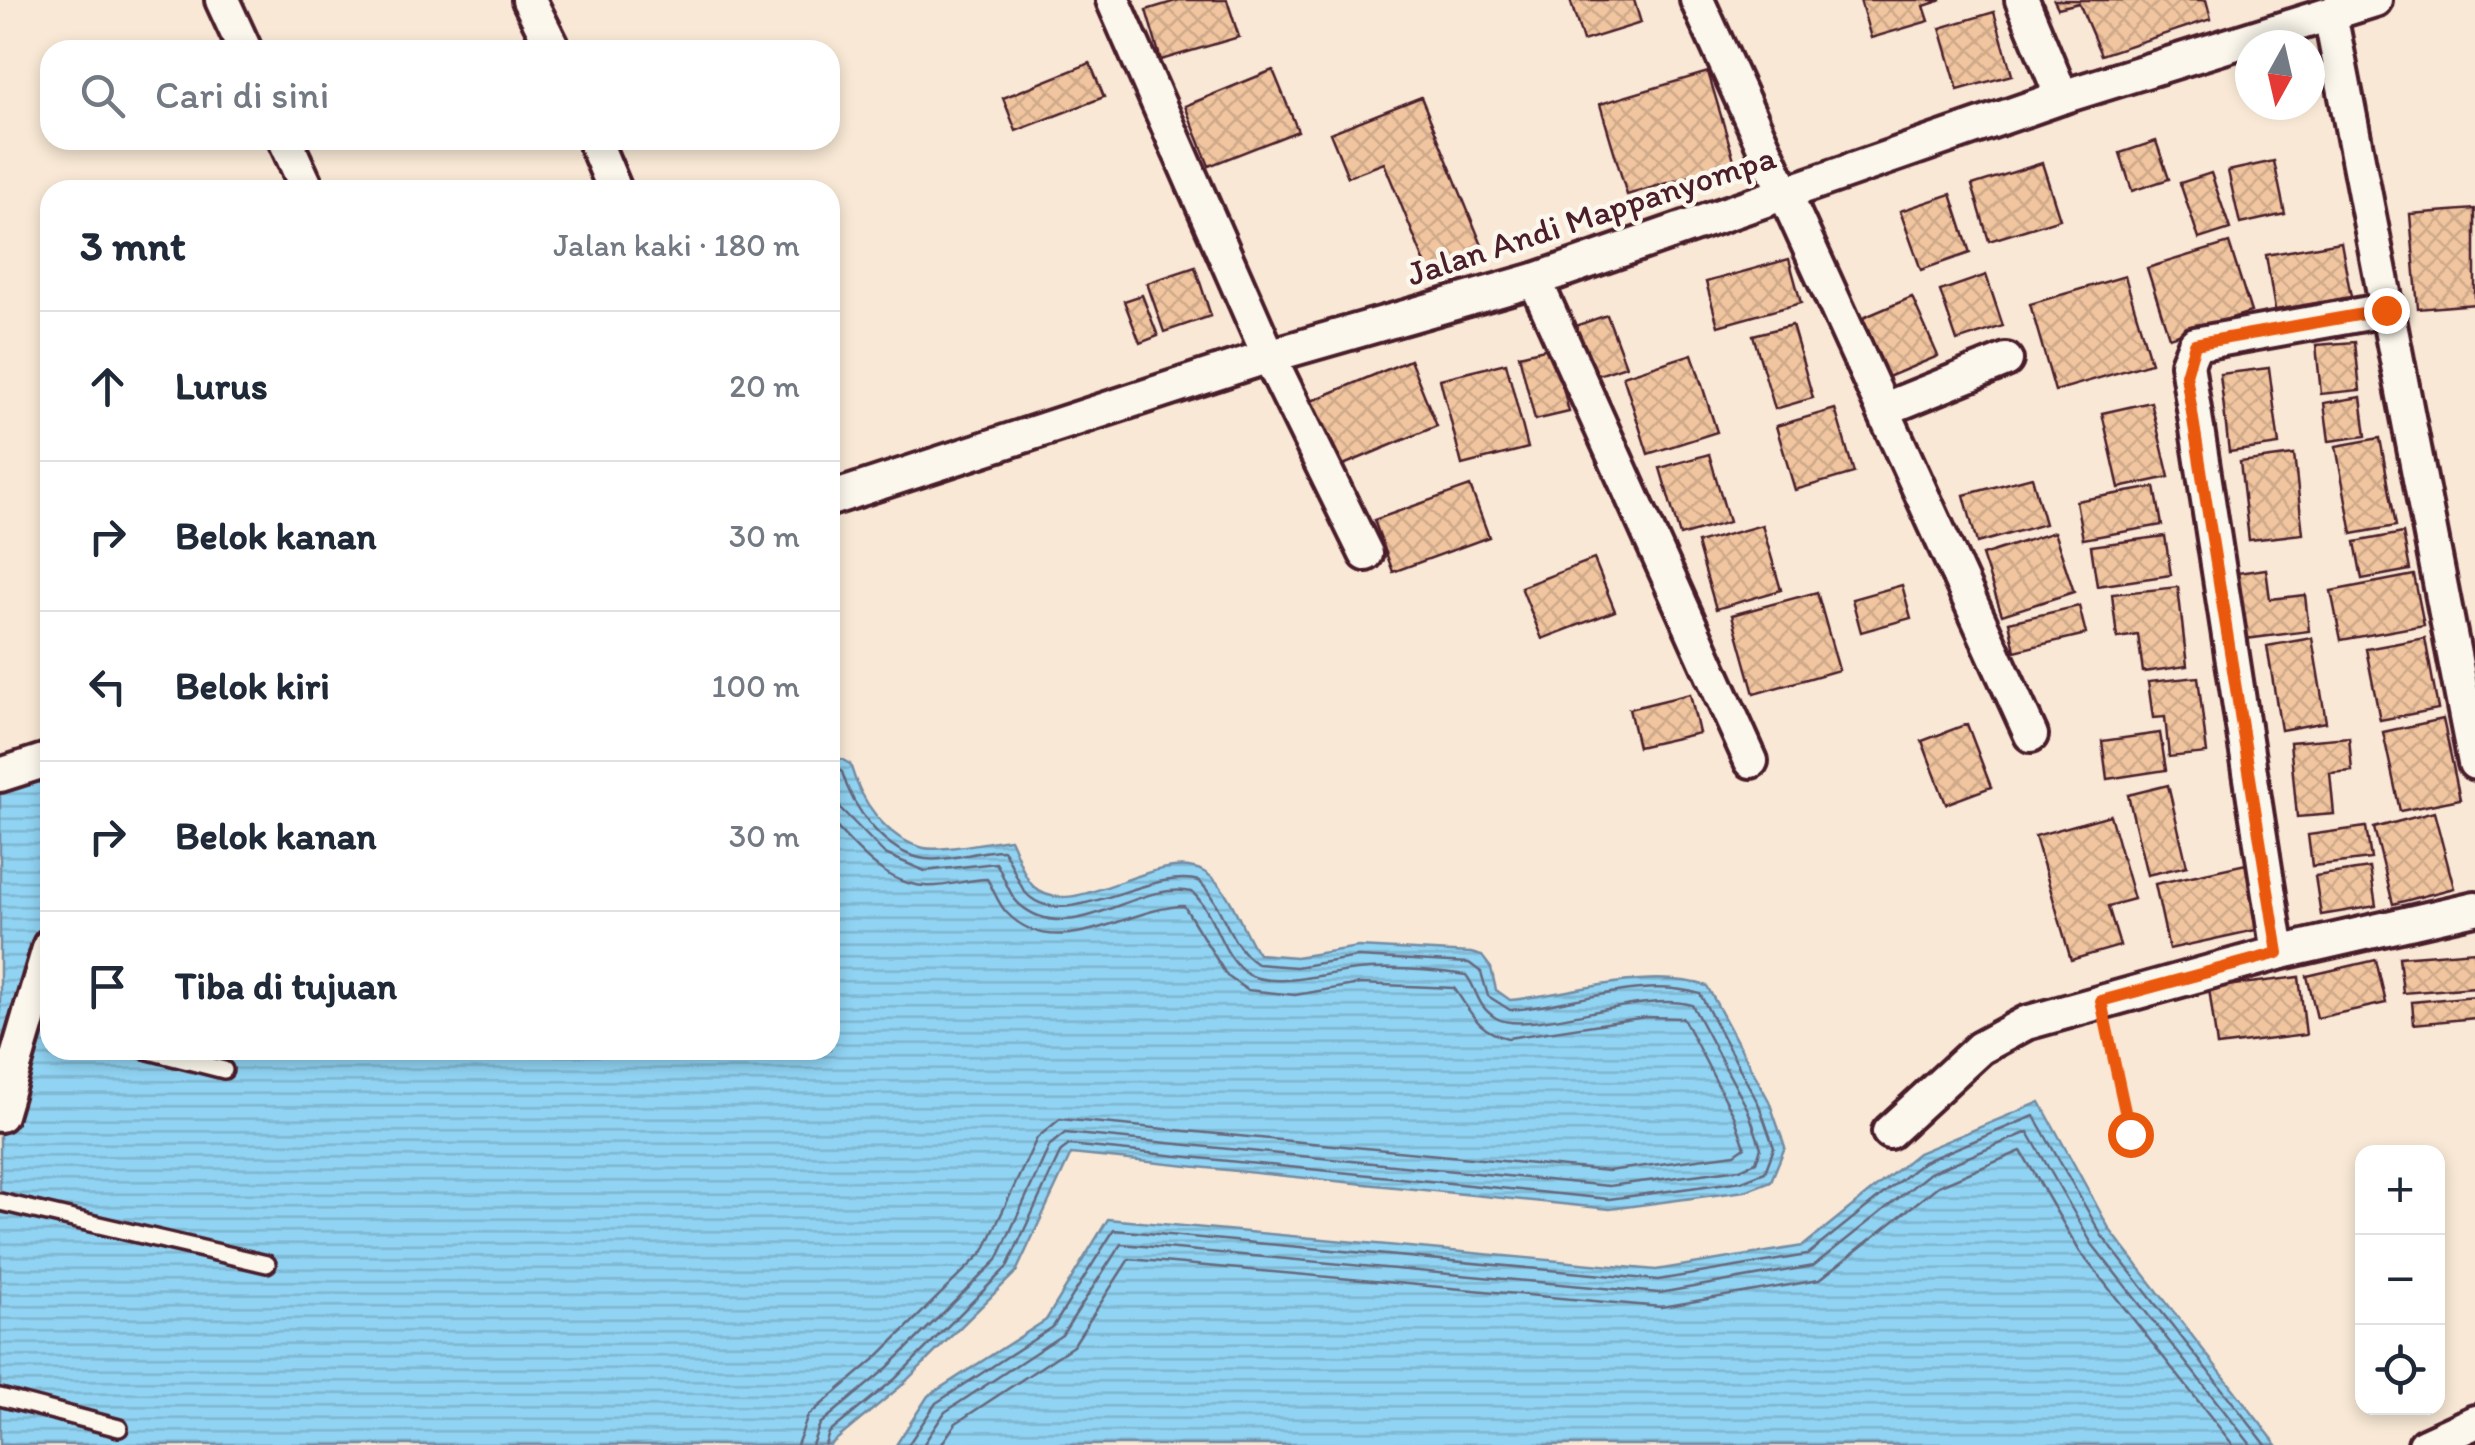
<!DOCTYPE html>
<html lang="id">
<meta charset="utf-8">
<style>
body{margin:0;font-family:Itim,sans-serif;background:#f2f2f3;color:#1f2937}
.controls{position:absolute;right:30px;bottom:30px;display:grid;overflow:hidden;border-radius:20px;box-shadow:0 5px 15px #0003}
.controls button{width:90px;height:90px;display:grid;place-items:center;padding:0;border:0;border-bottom:2px solid #e0e1e3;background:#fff;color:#1f2937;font:50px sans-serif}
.compass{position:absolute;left:2235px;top:30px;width:90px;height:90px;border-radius:50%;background:#fff;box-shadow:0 5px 15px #0003;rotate:188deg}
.stop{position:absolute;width:30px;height:30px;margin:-22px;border:8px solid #ea580c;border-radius:50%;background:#fff}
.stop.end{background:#ea580c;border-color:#fff;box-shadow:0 2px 10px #0008}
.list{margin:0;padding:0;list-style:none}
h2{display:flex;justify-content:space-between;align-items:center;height:130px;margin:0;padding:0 40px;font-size:42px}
h2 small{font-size:32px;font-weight:400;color:#747a83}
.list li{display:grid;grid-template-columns:65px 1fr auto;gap:30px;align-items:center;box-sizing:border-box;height:150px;padding:0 40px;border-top:2px solid #e0e1e3}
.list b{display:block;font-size:38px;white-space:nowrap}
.list em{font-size:32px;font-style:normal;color:#747a83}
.icon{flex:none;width:55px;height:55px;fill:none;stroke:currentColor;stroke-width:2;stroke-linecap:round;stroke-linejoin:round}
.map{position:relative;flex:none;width:2475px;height:1445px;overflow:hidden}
.search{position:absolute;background:#fff;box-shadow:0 5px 15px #0003;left:40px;top:40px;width:800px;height:110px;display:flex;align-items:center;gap:25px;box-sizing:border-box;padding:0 35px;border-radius:30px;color:#747a83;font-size:38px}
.panel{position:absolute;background:#fff;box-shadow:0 5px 15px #0003;left:40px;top:180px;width:800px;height:880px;border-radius:30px}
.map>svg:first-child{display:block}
.water{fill:url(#water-rules);stroke:#748ba2;stroke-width:2.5}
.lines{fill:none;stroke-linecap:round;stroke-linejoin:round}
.shore{stroke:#66677b;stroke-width:2.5}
.building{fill:url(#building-cross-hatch);stroke:#4a1f2b;stroke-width:2.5}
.service-casing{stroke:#4a1f2b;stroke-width:22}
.minor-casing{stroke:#4a1f2b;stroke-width:40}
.path{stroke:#4a1f2b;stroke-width:6;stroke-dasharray:10 8;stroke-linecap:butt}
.service{stroke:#fbf7ec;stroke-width:15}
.minor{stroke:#fbf7ec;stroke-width:32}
.route{stroke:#ea580c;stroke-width:12}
.labels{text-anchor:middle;stroke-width:9;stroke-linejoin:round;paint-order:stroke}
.street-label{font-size:35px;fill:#4a1f2b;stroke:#fbf7ec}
</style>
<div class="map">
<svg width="2475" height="1445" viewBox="0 0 2475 1445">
<defs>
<pattern id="water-rules" width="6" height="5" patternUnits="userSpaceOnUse" patternTransform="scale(2.5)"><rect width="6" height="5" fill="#90d3f2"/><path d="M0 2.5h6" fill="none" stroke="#7eb5d0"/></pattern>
<pattern id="building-cross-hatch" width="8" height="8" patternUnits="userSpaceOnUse" patternTransform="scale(2.5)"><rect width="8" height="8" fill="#f0c59f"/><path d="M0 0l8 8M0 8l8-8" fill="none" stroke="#cfa989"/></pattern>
</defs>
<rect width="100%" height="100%" fill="#f8e8d5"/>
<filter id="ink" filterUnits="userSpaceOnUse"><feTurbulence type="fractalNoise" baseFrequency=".01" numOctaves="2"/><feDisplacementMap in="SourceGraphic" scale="20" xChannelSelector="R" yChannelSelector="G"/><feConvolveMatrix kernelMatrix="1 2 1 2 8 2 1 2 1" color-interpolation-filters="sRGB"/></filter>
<g filter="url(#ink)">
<g class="water">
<path d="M830,753L850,764C860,799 885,839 924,848C942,852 990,841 1010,839C1017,852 1023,877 1034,887C1072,924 1158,846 1204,872C1231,887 1241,930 1258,954L1296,957L1358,947L1471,953L1482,956L1491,968L1496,990L1510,1000C1575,994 1643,967 1707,986L1769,1101L1785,1147L1771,1181L1745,1191L1610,1209L1071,1154L1016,1272L901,1386L830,1445H0V793L50,777V1050H830Z"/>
<polygon points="2040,1102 2110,1230 2277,1445 896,1445 928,1396 1046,1320 1108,1219 1656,1270 1803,1246 1918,1153"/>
</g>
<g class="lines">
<g class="shore">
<path d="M797,1445L808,1416L876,1358L984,1251L1037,1138L1060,1119L1608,1171L1735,1154L1745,1147L1734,1116L1683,1018L1646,1017L1508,1038C1477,1032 1470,1010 1454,988L1360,984L1295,995L1247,990L1227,976L1184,906C1128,907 1057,965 1007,913C998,904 994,890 987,879C967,879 945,888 925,886C884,884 855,847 830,820"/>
<path d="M812,1445L820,1424L886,1369L997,1260L1050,1145L1065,1133L1609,1186L1740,1169L1756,1162L1761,1148L1748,1110L1692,1005C1642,990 1528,1037 1496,1018C1476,1006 1478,990 1466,975C1431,970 1393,967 1357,970C1329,972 1266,992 1242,970C1219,949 1215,913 1192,892C1136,879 1072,951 1019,904C1008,894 1004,875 996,863L925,871L885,854L841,809L830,779"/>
<path d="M825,1445L829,1433L895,1379L1007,1267L1061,1151L1069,1145L1609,1199L1742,1181L1765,1172L1774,1148L1759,1105L1700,994C1640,976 1571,1006 1510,1010L1488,996L1481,972L1469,963L1358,957L1296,967L1257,964C1229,947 1223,904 1199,881C1151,866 1061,936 1025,892C1016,880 1012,862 1003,850C979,850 948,862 925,859C884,853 852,807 842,772L830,764"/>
<polyline points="908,1445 936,1403 1053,1327 1114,1230 1658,1280 1807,1255 1923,1162 2034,1116 2102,1236 2266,1445"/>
<polyline points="923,1445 945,1412 1062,1335 1121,1244 1659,1293 1813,1266 1930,1173 2028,1132 2092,1244 2251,1445"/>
<polyline points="941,1445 956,1423 1073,1346 1129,1259 1661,1307 1819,1280 1938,1186 2021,1151 2080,1252 2233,1445"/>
</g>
</g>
<g class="building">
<polygon points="1179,0 1227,0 1239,37 1161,60 1146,10"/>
<polygon points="1570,0 1634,0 1641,23 1583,41"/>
<polygon points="1860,0 1942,0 1924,6 1929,21 1871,38"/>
<polygon points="2054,0 2206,0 2211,19 2101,55 2079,3 2058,8"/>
<polygon points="1994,12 2012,75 1958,90 1940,28"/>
<polygon points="1090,63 1104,97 1016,131 1003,98"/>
<polygon points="1273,70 1298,131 1209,166 1185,106"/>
<polygon points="1708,72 1735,163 1627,195 1600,104"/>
<polygon points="1421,97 1486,255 1431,278 1384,163 1348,177 1330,133"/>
<polygon points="2156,141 2169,179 2132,191 2120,153"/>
<polygon points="2274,161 2285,214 2240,224 2228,171"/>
<polygon points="2042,163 2060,219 1989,241 1972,185"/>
<polygon points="2211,173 2230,229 2199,239 2180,183"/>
<polygon points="1951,194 1970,253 1921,270 1900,211"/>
<polygon points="2475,209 2475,304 2418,309 2410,214"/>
<polygon points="2341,242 2351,297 2275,310 2266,255"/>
<polygon points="2229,243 2251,312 2169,337 2147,268"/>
<polygon points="1789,259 1801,303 1718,326 1706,282"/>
<polygon points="1195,267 1211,316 1164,332 1147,283"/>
<polygon points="1986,275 2003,326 1957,341 1940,291"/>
<polygon points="2125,276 2151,363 2055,391 2030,304"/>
<polygon points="1142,295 1158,336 1140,343 1124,301"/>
<polygon points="1912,297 1938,356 1888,377 1863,318"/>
<polygon points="1607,315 1626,366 1586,379 1569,328"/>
<polygon points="1792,325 1813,398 1775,409 1753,335"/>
<polygon points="2355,342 2360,390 2321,394 2316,345"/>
<polygon points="1553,347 1569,412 1535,420 1519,355"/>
<polygon points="1692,354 1717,432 1648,454 1623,376"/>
<polygon points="1410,360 1437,426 1336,468 1309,402"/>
<polygon points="1506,363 1528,448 1462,465 1440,379"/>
<polygon points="2269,368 2279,445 2229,452 2220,374"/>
<polygon points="2361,397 2366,436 2329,441 2324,403"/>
<polygon points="2151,402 2169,477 2119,488 2102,413"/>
<polygon points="1835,409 1854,473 1795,490 1776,426"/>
<polygon points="2380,438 2396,526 2352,534 2336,446"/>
<polygon points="1709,454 1729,522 1680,536 1660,468"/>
<polygon points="2294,455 2303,534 2249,540 2240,462"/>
<polygon points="2032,477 2045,524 1977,543 1964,495"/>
<polygon points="1470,486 1489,537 1393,572 1374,520"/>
<polygon points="2155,487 2162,525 2083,539 2076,501"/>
<polygon points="1762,525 1781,590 1716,609 1697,543"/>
<polygon points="2054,532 2074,592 2002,615 1982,555"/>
<polygon points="2403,533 2410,570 2362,579 2355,542"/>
<polygon points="2165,536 2171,575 2097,586 2091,546"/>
<polygon points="1594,559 1615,611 1542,639 1521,587"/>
<polygon points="2266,569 2270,599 2305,595 2309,631 2245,639 2237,573"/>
<polygon points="2414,575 2424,625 2341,640 2331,591"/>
<polygon points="1902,585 1911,618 1861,632 1852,599"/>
<polygon points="2178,587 2187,666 2143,672 2138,635 2117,638 2112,594"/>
<polygon points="1817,592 1839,670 1754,694 1732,615"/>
<polygon points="2079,606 2086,634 2015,651 2009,622"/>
<polygon points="2312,638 2326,722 2281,730 2267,646"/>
<polygon points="2425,638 2438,709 2380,720 2366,649"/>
<polygon points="2198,677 2207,753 2169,757 2165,717 2153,718 2148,682"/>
<polygon points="1690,694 1699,733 1638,747 1629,709"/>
<polygon points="2443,719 2460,799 2400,811 2383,732"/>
<polygon points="1967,724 1991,787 1946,804 1922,741"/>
<polygon points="2160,733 2166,770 2107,779 2102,741"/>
<polygon points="2349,737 2352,771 2330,773 2334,814 2297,817 2290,742"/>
<polygon points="2168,785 2187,866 2147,875 2128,795"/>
<polygon points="2434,812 2454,888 2393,904 2374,828"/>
<polygon points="2110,815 2134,899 2108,906 2120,946 2071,960 2035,836"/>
<polygon points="2366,827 2371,859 2312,866 2308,835"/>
<polygon points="2246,864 2260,929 2169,949 2155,884"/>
<polygon points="2370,868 2376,906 2321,915 2315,876"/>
<polygon points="2475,951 2475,987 2403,993 2399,957"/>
<polygon points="2376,960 2386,1003 2317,1018 2307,976"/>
<polygon points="2299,977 2306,1035 2217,1046 2209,988"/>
<polygon points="2475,996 2475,1018 2414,1024 2412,1002"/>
</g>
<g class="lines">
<g class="service-casing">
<g id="service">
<polyline points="145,1050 224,1070"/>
<polyline points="0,1202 267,1264"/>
<polyline points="0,1397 119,1428"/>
</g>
</g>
<g class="minor-casing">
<g id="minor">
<polyline points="222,0 245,50"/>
<polyline points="529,0 554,50"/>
<polyline points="1113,0 1269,356 1366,554"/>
<polyline points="1697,0 2031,735"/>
<polyline points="2022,0 2062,97"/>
<polyline points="2330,14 2475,763"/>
<polyline points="285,140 308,190"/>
<polyline points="594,140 615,190"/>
<polyline points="1535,280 1751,761"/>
<polyline points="1885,409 2006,360"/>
<polyline points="830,499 1269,356 1535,280 2062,97 2375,0"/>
<polyline points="0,775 50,759"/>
<polyline points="2278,953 2187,364 2195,344 2386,310"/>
<polyline points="0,1115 50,945"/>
<polyline points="1889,1132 1980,1048 2026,1023 2278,953 2475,908"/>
<polyline points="2425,1445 2475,1422"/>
</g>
</g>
<polyline class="path" points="2109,1036 2130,1134"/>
<use href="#service" class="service"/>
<use href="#minor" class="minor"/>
</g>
</g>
<g class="lines" filter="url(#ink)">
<polyline class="route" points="2130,1134 2101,1001 2278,953 2186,375 2195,344 2205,342 2386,310"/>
</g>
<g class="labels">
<g class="street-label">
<text transform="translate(1591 215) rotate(-18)" y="12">Jalan Andi Mappanyompa</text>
</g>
</g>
</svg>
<div class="controls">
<button>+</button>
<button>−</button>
<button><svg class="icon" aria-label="locate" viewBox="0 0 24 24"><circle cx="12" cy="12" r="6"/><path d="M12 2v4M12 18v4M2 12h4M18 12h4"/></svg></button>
</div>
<svg class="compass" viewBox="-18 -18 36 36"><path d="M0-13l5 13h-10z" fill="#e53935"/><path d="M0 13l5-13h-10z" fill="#747a83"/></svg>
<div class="stop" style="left:2130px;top:1134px"></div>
<div class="stop end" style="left:2386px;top:310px"></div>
<div class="search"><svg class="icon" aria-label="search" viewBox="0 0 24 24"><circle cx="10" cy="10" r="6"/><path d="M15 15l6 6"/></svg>Cari di sini</div>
<section class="panel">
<h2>3 mnt<small>Jalan kaki · 180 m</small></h2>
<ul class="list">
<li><svg class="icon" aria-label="ahead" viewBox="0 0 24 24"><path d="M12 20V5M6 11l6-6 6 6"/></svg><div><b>Lurus</b></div><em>20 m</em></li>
<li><svg class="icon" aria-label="right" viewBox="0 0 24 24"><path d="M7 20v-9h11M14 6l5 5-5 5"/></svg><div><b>Belok kanan</b></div><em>30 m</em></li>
<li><svg class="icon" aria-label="left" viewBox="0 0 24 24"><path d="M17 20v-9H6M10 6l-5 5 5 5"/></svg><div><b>Belok kiri</b></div><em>100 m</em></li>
<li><svg class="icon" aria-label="right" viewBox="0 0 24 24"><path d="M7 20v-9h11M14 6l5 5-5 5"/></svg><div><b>Belok kanan</b></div><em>30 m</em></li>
<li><svg class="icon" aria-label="arrive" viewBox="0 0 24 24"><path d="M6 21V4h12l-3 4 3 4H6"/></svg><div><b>Tiba di tujuan</b></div></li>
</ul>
</section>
</div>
